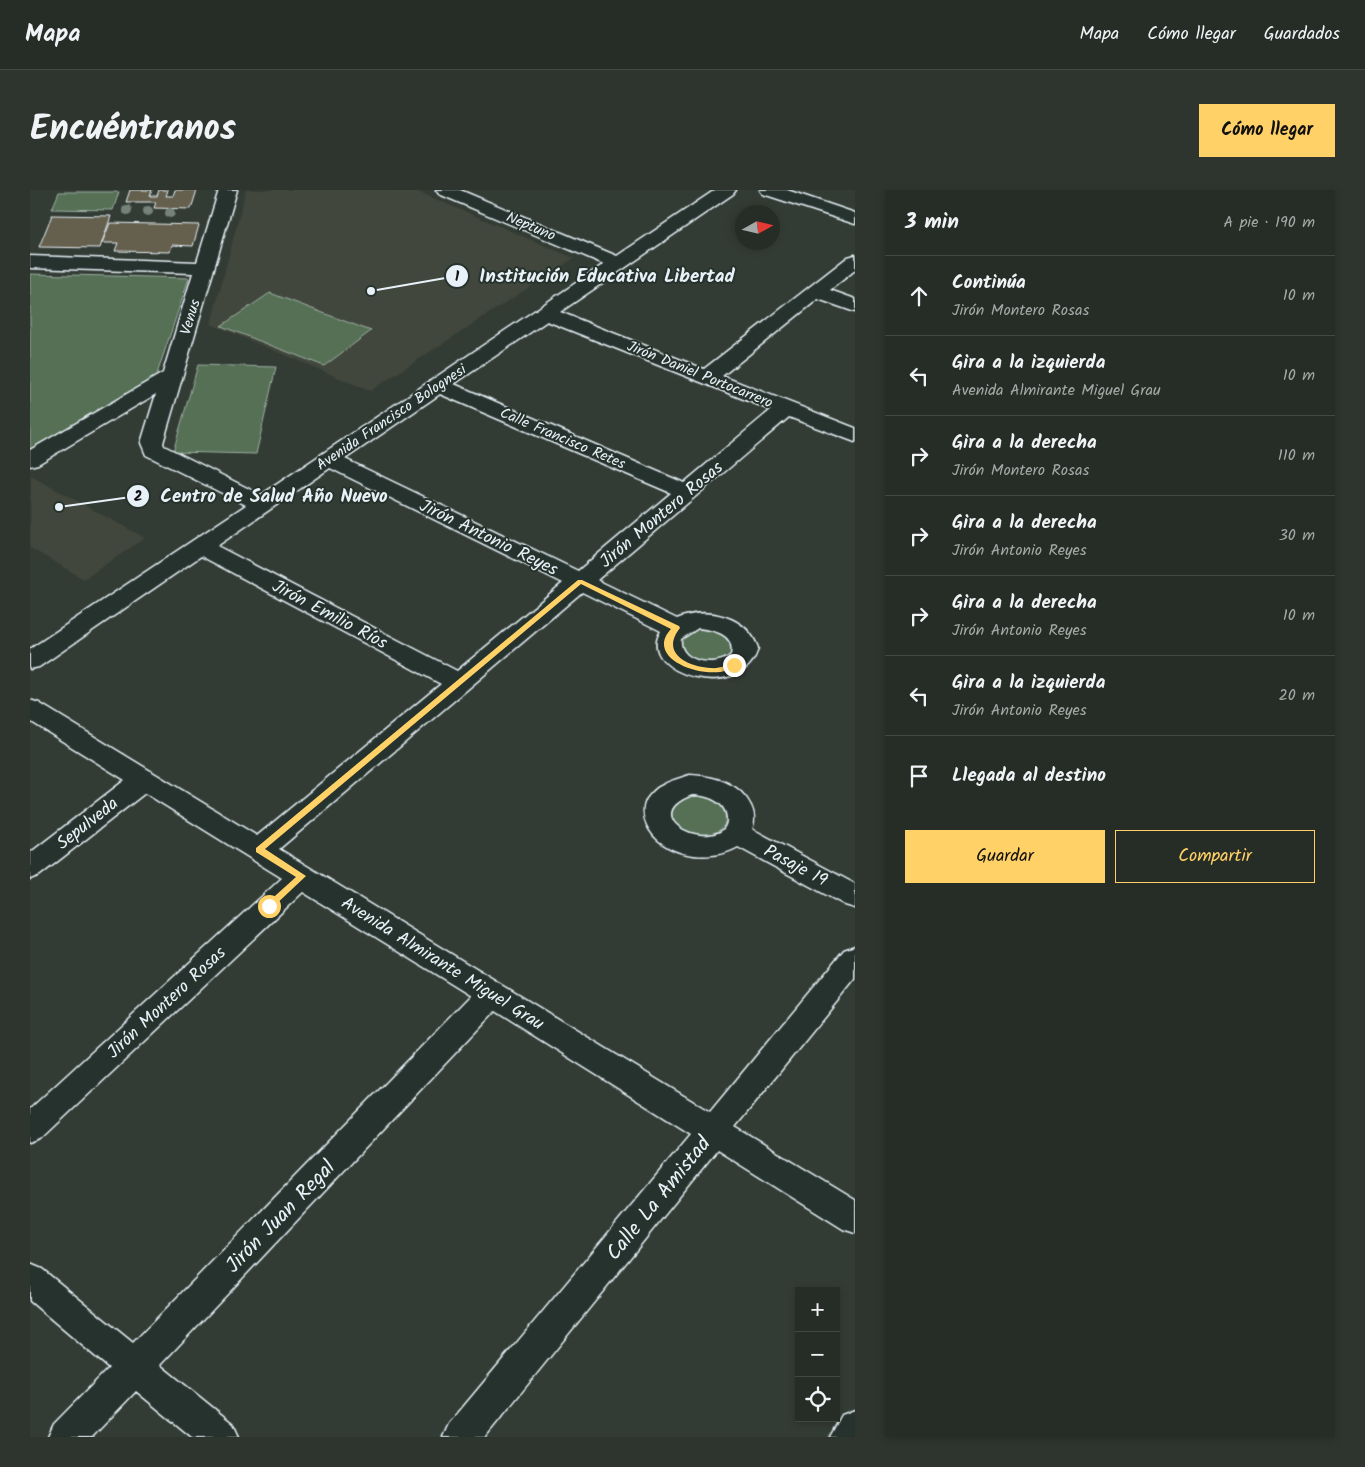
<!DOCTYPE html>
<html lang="es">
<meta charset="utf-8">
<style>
body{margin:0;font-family:Kalam,sans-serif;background:#2e352f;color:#f1f3f6}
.controls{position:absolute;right:15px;bottom:15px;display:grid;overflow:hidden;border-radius:0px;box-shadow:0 2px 8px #0003}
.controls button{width:45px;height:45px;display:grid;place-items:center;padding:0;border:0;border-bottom:1px solid #424944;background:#262d27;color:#f1f3f6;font:25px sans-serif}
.compass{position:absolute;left:705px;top:15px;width:45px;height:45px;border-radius:50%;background:#262d27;box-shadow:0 2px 8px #0003;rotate:82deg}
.stop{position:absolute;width:15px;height:15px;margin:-11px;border:4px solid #ffd166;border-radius:50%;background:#fff}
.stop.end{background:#ffd166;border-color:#fff;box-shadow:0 1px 5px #0008}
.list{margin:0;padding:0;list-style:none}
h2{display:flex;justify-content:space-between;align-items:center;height:65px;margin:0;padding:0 20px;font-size:21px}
h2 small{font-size:16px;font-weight:400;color:#a4a8a7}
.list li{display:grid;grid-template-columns:32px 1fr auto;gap:15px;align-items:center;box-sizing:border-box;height:80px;padding:0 20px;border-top:1px solid #424944}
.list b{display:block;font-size:19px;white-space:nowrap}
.list p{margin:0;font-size:16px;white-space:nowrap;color:#a4a8a7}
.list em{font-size:16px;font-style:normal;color:#a4a8a7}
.actions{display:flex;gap:10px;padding:15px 20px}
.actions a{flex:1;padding:11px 0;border:1px solid #ffd166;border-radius:0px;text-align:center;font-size:18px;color:#ffd166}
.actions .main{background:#ffd166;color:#111}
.icon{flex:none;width:28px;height:28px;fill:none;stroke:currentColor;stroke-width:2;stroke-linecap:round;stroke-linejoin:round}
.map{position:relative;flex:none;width:825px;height:1247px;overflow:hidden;border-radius:0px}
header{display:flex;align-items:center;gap:30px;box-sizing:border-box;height:70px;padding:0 25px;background:#262d27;border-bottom:1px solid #424944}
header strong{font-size:24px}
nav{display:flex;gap:28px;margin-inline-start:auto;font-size:18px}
.intro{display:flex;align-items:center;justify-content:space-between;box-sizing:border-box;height:120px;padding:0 30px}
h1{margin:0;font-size:35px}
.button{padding:12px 22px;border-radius:0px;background:#ffd166;color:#111;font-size:18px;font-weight:700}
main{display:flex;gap:30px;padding:0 30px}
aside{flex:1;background:#262d27;border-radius:0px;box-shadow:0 2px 8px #0003}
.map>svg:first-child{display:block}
.built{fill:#42463c}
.green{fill:#556f55;stroke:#9eb0a6}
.building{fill:#655e4e;stroke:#e8f1f8}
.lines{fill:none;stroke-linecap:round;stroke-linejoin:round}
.minor-casing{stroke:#e8f1f8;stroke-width:3}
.minor{fill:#26332d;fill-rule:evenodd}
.tree{fill:#76837c}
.route{fill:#ffd166}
.labels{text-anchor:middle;stroke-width:4;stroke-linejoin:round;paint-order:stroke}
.far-street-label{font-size:15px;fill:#e8f1f8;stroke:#26332d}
.street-label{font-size:18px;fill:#e8f1f8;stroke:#26332d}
.near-street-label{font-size:21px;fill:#e8f1f8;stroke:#26332d}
.leader{fill:none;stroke:#e8f1f8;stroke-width:2}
.callout-dot{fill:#e8f1f8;stroke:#26332d;stroke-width:2}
.mark-label{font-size:15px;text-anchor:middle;font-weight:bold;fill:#111}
.callout-label{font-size:19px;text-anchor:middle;font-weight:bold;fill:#e8f1f8;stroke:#26332d;stroke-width:4;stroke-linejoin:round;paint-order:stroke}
</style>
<header>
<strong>Mapa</strong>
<nav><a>Mapa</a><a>Cómo llegar</a><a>Guardados</a></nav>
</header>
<div class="intro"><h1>Encuéntranos</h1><a class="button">Cómo llegar</a></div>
<main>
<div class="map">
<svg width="825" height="1247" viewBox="0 0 825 1247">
<rect width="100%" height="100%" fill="#333c34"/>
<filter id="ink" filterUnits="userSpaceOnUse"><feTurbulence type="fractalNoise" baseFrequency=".02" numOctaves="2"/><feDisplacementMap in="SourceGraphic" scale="10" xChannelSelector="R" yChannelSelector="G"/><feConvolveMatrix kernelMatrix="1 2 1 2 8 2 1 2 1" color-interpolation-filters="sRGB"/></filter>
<g filter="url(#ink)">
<g class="built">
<polygon points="216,0 384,0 544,68 340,201 181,134"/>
<polygon points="1,286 115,348 54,389 0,358"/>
</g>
<g class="green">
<polygon points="29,2 89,2 83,20 22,19"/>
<polygon points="0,84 159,88 126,187 0,260"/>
<polygon points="240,103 341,141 294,176 191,136"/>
<polygon points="168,175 246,177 226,264 143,262"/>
<path d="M677,437L701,447L703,465C683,477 674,475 654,466L649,448L659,439Z"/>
<path d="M661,606C667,606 674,606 680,609C693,614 703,631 688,641C658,659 617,617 661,606Z"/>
</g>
<g class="building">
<polygon points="100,0 122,0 120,6 127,6 129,0 138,0 136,6 143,6 145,0 167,0 161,19 124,18 126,12 96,12"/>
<polygon points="22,25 81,26 70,58 9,57"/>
<polygon points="80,33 169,35 163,56 142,55 140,62 85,61 88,53 72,53"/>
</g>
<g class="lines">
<g class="minor-casing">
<g id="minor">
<path d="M189,0H207L133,253L134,256L231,305L574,74L409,4L406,0H430L587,66L685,0H706L703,4L530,122L674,179L818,67L825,65V80L800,100L825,109V122L788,109L692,186L825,238V252L759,227L567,390L647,429C677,416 717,426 728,458C714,515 604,483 631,441L552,402L249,659L680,922L814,760L825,756V789L705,937L825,1010V1043L813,1039L687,960L455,1247H413L419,1234L661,944L465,821L130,1175L203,1234L209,1247H162L106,1201L62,1247H18L24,1234L79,1178L0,1111V1074L12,1079L103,1153L441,806L273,702L11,949L0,953V919L252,688L115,603L10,685L0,689V663L95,590L0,531V510L9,513L227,646L411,494L171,366L9,477L0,479V459L216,315L116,265L111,253L126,204L8,274L0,276V260L133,183L163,83L0,78V66L167,72ZM517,131L741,220L654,293L424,194ZM410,204L641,303L548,381L315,269ZM300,278L533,393L427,481L187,356ZM668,438C684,440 706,444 701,465C687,478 648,473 651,449Z"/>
<polygon points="730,0 757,0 825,23 825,34 733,4"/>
<path d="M660,585C684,586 710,593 721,616C725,624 725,631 722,639L825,694V718L815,715L708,657C680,673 632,667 617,635C613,626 612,618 617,609C620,605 626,598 631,596C639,591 651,588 660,585ZM662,605C678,605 699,612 697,632C696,637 693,641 688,643C659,654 614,623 662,605Z"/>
<polygon points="825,1220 825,1247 800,1247 812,1225"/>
</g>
</g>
<use href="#minor" class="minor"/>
</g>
<g class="tree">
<circle cx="97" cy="20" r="5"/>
<circle cx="118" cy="21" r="5"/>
<circle cx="140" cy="23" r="5"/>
</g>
</g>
<path class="route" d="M548,390H552L649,436L650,438C630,463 657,477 681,478C689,479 697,475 704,473L708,475C685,495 611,471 641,439L551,394L235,659L276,686L242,718H236V714L266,687L226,662V658Z"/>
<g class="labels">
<g class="far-street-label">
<text transform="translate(501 36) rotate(23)" y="5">Neptuno</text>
<text transform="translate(160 127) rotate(-73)" y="5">Venus</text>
<text transform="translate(670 184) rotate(22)" y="5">Jirón Daniel Portocarrero</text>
<text transform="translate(361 227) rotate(-34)" y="5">Avenida Francisco Bolognesi</text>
<text transform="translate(533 248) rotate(23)" y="5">Calle Francisco Retes</text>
</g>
<g class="street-label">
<text transform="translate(631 324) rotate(-40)" y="6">Jirón Montero Rosas</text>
<text transform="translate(459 347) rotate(26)" y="6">Jirón Antonio Reyes</text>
<text transform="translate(300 424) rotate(28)" y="6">Jirón Emilio Ríos</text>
<text transform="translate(57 633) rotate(-38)" y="6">Sepulveda</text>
<text transform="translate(766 675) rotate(28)" y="6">Pasaje 19</text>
<text transform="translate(413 773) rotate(32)" y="6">Avenida Almirante Miguel Grau</text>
<text transform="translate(136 812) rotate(-43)" y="6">Jirón Montero Rosas</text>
</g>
<g class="near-street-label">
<text transform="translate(628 1008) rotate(-51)" y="7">Calle La Amistad</text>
<text transform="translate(250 1026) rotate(-46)" y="7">Jirón Juan Regal</text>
</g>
</g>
<path class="leader" d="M341 101L427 86M29 317L108 306"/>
<g class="callout-dot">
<circle cx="341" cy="101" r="5"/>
<circle cx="29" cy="317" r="5"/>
<circle cx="427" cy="86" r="12"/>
<circle cx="108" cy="306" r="12"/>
</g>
<g class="mark-label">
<text x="427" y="91">1</text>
<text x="108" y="311">2</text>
</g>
<g class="callout-label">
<text x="577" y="92">Institución Educativa Libertad</text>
<text x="244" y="312">Centro de Salud Año Nuevo</text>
</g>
</svg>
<div class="controls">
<button>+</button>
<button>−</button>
<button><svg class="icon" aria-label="locate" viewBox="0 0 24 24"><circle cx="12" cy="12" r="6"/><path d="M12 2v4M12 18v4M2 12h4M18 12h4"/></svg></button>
</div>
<svg class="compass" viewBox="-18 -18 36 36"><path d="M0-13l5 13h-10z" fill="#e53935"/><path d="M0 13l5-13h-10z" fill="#a4a8a7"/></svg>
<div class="stop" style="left:239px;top:716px"></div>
<div class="stop end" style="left:704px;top:475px"></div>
</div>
<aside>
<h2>3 min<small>A pie · 190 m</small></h2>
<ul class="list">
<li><svg class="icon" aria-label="ahead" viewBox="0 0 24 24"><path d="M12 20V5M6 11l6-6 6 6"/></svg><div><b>Continúa</b><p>Jirón Montero Rosas</p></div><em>10 m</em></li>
<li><svg class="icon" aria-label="left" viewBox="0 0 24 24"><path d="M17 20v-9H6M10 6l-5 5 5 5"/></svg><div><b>Gira a la izquierda</b><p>Avenida Almirante Miguel Grau</p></div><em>10 m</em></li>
<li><svg class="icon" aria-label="right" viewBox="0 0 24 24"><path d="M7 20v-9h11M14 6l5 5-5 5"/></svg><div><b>Gira a la derecha</b><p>Jirón Montero Rosas</p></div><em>110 m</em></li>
<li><svg class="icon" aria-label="right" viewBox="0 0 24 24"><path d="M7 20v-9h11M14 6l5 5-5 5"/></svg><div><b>Gira a la derecha</b><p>Jirón Antonio Reyes</p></div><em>30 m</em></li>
<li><svg class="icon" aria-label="right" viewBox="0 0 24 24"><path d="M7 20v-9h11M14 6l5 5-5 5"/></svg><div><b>Gira a la derecha</b><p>Jirón Antonio Reyes</p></div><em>10 m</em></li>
<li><svg class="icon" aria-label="left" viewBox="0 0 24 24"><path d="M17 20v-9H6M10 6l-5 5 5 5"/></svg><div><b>Gira a la izquierda</b><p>Jirón Antonio Reyes</p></div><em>20 m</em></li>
<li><svg class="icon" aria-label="arrive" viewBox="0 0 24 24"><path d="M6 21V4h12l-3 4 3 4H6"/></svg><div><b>Llegada al destino</b></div></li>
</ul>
<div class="actions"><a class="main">Guardar</a><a>Compartir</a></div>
</aside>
</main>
